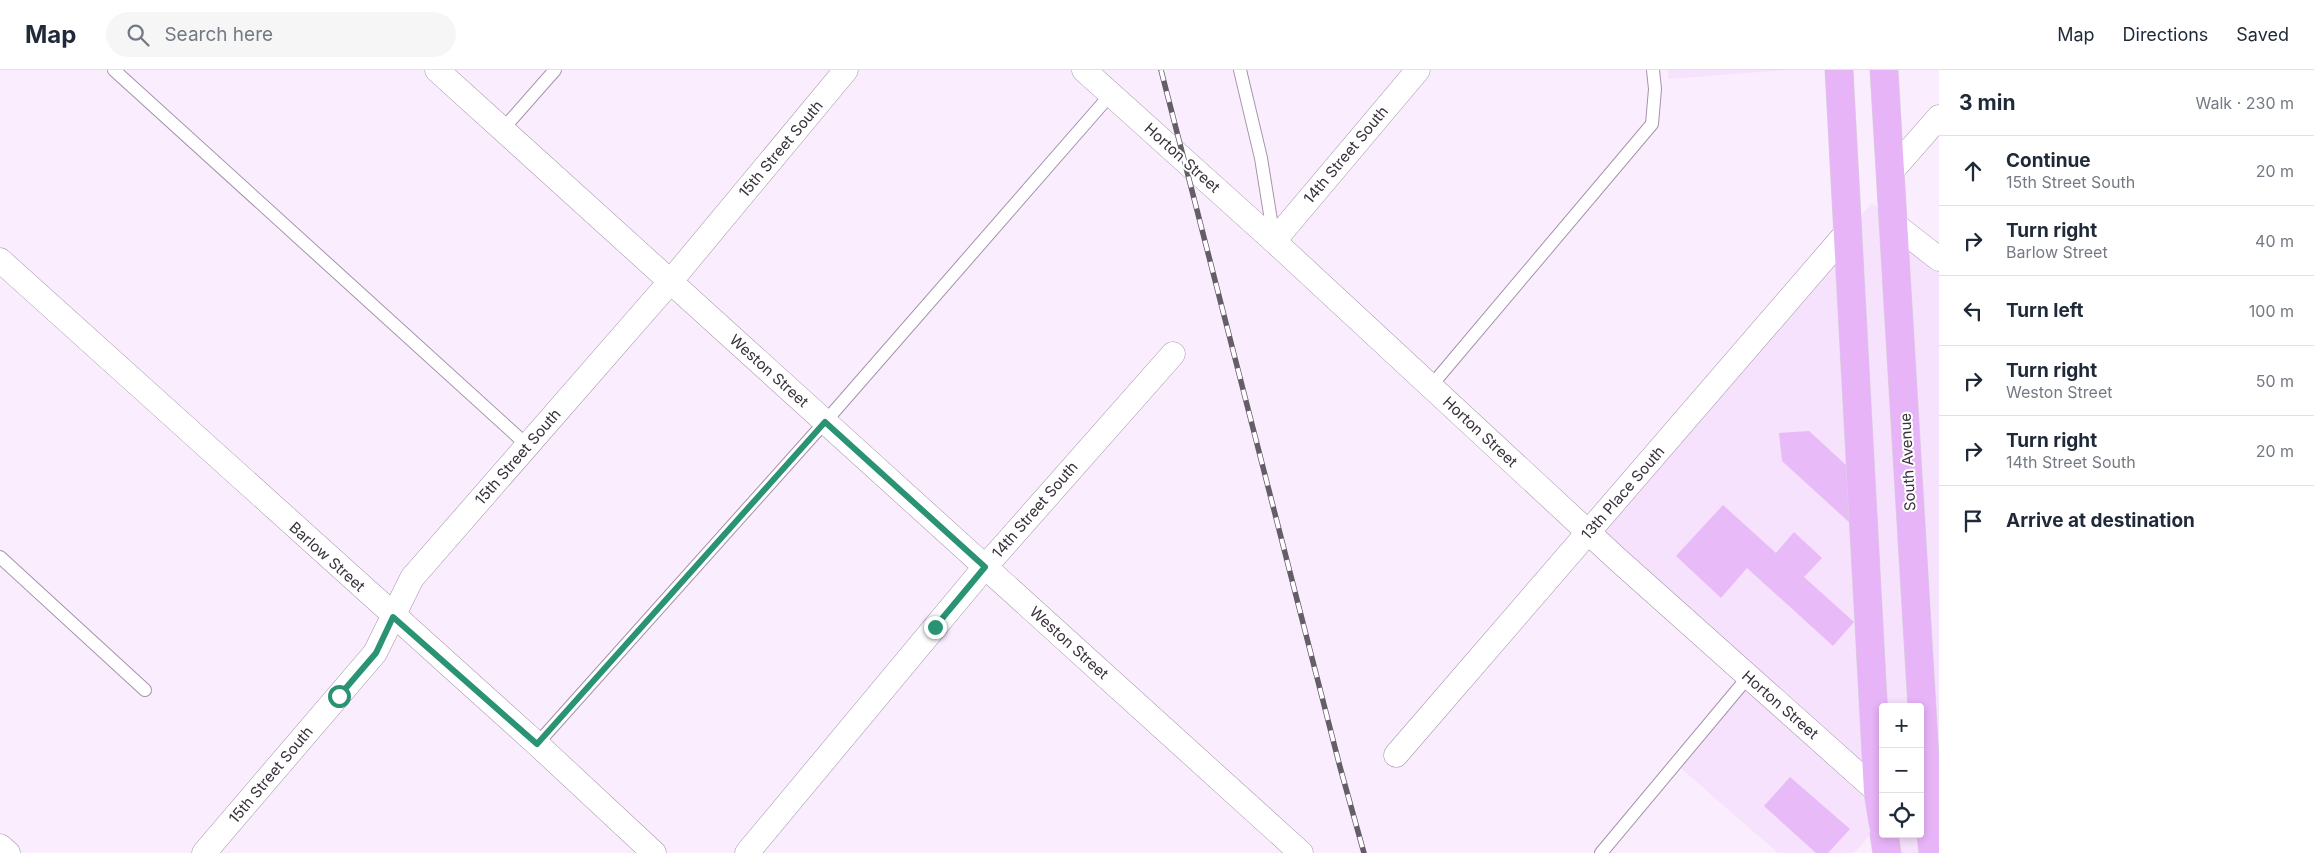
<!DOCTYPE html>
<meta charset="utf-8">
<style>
body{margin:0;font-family:Inter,sans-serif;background:#f6f6f7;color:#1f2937}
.controls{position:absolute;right:15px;bottom:15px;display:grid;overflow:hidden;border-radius:5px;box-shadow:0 2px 8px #0003}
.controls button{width:45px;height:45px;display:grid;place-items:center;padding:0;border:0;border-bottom:1px solid #e0e1e3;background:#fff;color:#1f2937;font:25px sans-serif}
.stop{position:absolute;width:15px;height:15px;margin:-11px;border:4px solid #299373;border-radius:50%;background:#fff}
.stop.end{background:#299373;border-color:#fff;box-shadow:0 1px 5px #0008}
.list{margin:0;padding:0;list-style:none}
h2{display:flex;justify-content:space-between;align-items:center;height:65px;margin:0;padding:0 20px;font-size:21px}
h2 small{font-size:16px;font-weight:400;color:#747a83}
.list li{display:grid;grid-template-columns:32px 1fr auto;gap:15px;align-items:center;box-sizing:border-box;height:70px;padding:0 20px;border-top:1px solid #e0e1e3}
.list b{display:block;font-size:19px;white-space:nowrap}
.list p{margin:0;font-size:16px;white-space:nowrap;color:#747a83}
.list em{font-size:16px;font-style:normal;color:#747a83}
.icon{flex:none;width:28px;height:28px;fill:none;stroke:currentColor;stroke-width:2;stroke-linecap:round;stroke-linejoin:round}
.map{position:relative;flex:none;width:1939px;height:783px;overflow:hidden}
header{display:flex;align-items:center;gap:30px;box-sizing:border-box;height:70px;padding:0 25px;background:#fff;border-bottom:1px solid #e0e1e3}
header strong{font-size:24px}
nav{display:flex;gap:28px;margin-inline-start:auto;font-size:18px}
.search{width:350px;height:45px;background:#f6f6f7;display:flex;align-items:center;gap:12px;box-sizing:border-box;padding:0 18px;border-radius:28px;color:#747a83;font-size:19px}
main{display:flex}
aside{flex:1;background:#fff}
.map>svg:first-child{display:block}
.built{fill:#f6e2fc;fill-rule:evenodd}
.building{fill:#e8baf7}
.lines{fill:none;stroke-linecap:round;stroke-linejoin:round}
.service-casing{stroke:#a592ab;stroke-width:14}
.minor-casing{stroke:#a592ab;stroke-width:25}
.trunk-casing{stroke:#d7d6d8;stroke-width:29}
.service{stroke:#fff;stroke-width:12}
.minor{stroke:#fff;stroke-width:24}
.trunk{stroke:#e8b4f8;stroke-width:28}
.rail-casing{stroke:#655d68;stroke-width:5.5}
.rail{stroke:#fff;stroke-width:4;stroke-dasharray:11;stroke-linecap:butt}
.route{stroke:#299373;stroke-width:6}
.labels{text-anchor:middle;stroke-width:4;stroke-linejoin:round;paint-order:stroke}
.street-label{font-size:15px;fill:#38313b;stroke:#fff}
</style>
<header>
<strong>Map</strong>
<div class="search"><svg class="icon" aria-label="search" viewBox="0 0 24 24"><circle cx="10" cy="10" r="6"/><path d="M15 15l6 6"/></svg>Search here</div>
<nav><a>Map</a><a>Directions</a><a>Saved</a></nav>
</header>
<main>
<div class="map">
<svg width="1939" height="783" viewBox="0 0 1939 783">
<rect width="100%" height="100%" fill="#faeefe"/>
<g class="built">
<polygon points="1668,0 1785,0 1668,9"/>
<path d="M1872,133L1939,193V783H1873L1871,764L1854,783H1778L1676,694L1748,607L1589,462ZM1883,637H1920V764H1883Z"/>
</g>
<g class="building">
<polygon points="1809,361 1846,395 1850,453 1782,391 1779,363"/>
<polygon points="1723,435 1776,483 1794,462 1822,488 1804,507 1854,552 1833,576 1747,498 1721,528 1676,486"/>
<polygon points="1790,707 1850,759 1828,783 1816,783 1764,736"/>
</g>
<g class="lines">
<g class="service-casing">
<g id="service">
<polyline points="114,0 528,376"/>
<polyline points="1240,0 1261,88 1274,169"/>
<polyline points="503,59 555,0"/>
<polyline points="1431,316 1652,54 1655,19 1653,0"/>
<polyline points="0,487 145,620"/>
<polyline points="537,674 825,352 1111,24"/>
<polyline points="1601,783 1748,607"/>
</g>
</g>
<g class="minor-casing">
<g id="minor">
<polyline points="437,0 1301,783"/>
<polyline points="1084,0 1274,171 1616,488 1878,722"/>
<polyline points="1890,103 1939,47"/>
<polyline points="1894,154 1939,189"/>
<polyline points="1274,171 1418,0"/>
<polyline points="0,190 537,674 654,783"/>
<polyline points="1396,685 1849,160"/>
<polyline points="0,776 8,783"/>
<polyline points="204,783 375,583 412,508 670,212 846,0"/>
<polyline points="747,783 985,497 1173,284"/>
</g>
</g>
<g class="trunk-casing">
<g id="trunk">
<polyline points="1839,0 1878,722 1883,753"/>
<polyline points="1884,0 1928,739 1933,783"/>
<polyline points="1884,764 1887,783"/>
</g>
</g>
<use href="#service" class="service"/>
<use href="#minor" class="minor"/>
<use href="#trunk" class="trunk"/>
<g class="rail-casing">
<polyline id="rail" points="1161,0 1340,697 1364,783"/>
</g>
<use href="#rail" class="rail"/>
</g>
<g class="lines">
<polyline class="route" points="339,626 376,583 393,547 537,674 825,352 985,497 935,557"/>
</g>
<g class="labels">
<g class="street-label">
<text transform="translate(781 79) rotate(-50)" y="5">15th Street South</text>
<text transform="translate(1346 85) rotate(-50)" y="5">14th Street South</text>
<text transform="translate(1182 88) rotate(42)" y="5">Horton Street</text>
<text transform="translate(769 301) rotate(42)" y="5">Weston Street</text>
<text transform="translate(1480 362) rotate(43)" y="5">Horton Street</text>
<text transform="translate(518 387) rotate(-49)" y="5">15th Street South</text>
<text transform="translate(1908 392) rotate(-93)" y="5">South Avenue</text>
<text transform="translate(1623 423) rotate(-49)" y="5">13th Place South</text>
<text transform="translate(1035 440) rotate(-49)" y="5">14th Street South</text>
<text transform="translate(327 487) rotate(42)" y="5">Barlow Street</text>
<text transform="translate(1069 573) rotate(42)" y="5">Weston Street</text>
<text transform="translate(1780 635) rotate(41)" y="5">Horton Street</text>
<text transform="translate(271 705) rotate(-50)" y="5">15th Street South</text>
</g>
</g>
</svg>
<div class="controls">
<button>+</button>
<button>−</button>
<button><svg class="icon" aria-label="locate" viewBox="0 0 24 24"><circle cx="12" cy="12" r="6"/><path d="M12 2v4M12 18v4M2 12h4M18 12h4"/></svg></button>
</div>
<div class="stop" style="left:339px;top:626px"></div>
<div class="stop end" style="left:935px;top:557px"></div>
</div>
<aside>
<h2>3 min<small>Walk · 230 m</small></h2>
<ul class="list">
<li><svg class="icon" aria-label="ahead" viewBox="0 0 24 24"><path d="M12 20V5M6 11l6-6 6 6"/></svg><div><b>Continue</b><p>15th Street South</p></div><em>20 m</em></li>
<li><svg class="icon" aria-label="right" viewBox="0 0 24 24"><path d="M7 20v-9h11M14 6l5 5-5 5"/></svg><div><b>Turn right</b><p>Barlow Street</p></div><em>40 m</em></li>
<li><svg class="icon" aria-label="left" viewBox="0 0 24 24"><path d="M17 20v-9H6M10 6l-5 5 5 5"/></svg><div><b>Turn left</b></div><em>100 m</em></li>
<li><svg class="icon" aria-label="right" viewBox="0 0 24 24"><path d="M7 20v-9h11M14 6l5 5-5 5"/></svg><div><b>Turn right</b><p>Weston Street</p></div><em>50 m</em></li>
<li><svg class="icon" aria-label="right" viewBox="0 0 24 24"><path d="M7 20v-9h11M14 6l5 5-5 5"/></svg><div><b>Turn right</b><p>14th Street South</p></div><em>20 m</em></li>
<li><svg class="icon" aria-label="arrive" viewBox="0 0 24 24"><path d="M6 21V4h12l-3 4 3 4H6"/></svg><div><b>Arrive at destination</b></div></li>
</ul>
</aside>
</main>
